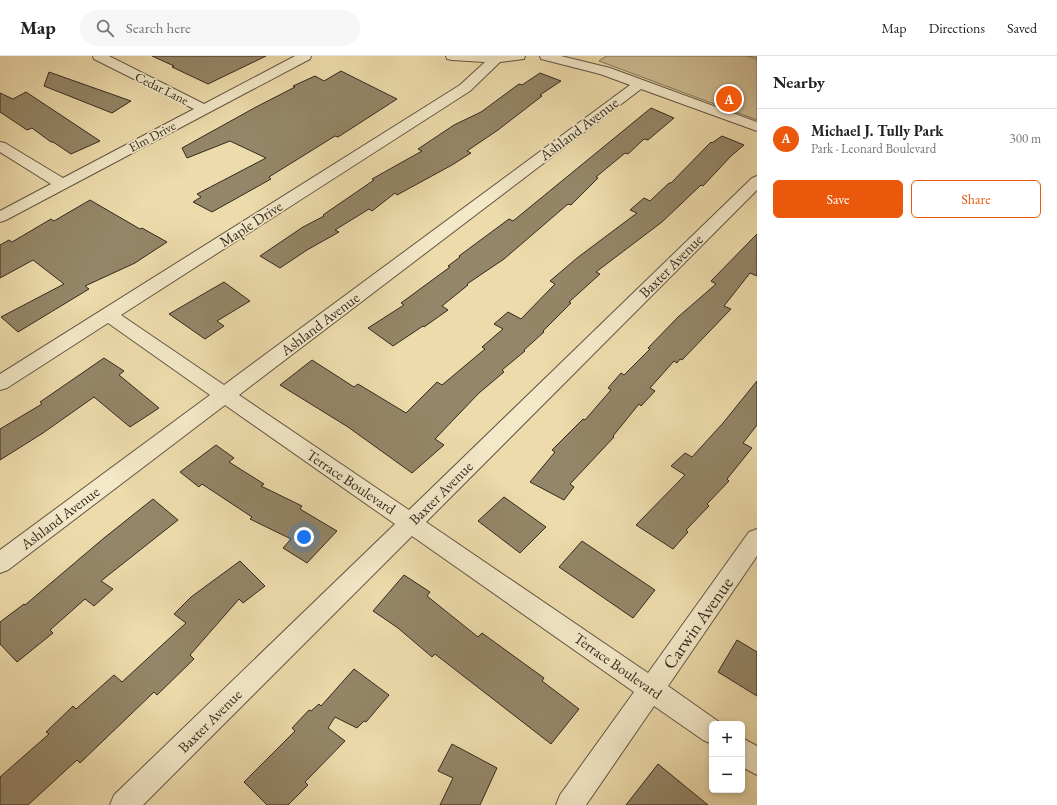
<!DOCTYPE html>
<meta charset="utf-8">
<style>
body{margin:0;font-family:"EB Garamond",serif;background:#f6f6f6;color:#222}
.controls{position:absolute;right:12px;bottom:12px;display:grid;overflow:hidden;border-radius:6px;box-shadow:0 2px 6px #0003}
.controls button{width:36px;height:36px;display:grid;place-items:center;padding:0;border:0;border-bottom:1px solid #e0e0e0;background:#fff;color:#222;font:20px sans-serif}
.you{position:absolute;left:304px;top:481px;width:14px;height:14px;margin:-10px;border:3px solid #fff;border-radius:50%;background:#1a73e8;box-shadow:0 0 0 6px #1a73e833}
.badge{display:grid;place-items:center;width:26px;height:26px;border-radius:50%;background:#ea580c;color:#fff;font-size:13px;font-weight:700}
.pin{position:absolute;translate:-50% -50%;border:2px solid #fff;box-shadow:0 1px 4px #0006}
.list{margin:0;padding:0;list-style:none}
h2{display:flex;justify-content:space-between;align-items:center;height:52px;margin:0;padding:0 16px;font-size:17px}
h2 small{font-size:13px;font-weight:400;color:#767676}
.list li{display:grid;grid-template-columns:26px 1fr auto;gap:12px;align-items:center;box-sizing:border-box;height:60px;padding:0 16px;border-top:1px solid #e0e0e0}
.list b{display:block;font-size:15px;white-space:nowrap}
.list p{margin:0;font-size:13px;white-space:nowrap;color:#767676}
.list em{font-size:13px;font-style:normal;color:#767676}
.actions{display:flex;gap:8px;padding:12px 16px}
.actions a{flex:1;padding:9px 0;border:1px solid #ea580c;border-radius:6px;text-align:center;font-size:14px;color:#ea580c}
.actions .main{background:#ea580c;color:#fff}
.icon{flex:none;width:22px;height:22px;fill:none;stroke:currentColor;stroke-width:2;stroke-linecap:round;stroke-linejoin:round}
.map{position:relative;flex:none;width:757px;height:749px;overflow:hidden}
header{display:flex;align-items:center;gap:24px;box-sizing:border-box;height:56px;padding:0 20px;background:#fff;border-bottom:1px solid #e0e0e0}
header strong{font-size:19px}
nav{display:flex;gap:22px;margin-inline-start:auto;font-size:14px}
.search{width:280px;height:36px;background:#f6f6f6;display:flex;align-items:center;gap:10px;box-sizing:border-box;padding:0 14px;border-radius:22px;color:#767676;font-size:15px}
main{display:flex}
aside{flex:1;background:#fff}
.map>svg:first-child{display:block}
.green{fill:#cebd93;stroke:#81745a}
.building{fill:#948668;stroke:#342a20}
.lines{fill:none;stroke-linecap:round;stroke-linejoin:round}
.minor-casing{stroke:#625643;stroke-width:2}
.path{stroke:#342a20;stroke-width:2;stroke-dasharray:0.5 1.5;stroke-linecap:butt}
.minor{fill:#f3e8c8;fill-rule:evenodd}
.labels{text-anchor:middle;stroke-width:3.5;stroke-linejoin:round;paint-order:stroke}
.far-street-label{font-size:13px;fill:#342a20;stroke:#f3e8c8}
.street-label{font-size:15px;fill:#342a20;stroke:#f3e8c8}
.near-street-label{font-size:18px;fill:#342a20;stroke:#f3e8c8}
</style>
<header>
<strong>Map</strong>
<div class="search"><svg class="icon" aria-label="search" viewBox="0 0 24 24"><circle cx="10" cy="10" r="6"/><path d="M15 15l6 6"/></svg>Search here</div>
<nav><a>Map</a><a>Directions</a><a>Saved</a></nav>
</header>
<main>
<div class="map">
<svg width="757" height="749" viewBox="0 0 757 749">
<rect width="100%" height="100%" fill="#eddbab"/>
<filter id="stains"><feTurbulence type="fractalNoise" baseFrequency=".005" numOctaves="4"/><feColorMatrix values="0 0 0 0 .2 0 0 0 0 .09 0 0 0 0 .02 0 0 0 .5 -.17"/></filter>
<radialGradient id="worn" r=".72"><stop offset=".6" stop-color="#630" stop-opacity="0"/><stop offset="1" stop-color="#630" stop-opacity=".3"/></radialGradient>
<polygon class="green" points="606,0 757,0 757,64 599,5"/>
<g class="building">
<polygon points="152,0 266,0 208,28 172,11 174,10"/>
<polygon points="341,15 397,43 352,72 338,81 335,80 269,121 271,123 212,156 193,146 201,141 197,138 266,102 230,85 187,102 182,92 256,51 295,31 293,30 315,20 324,25"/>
<polygon points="49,16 131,45 112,57 44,30"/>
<polygon points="540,17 561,25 540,39 542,40 498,74 467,95 471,97 452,109 397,139 395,137 372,155 369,153 335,174 339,176 307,194 280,212 260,200 303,171 324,160 323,159 374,124 372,123 422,95 418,93 454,69 481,56 519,28 522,29"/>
<polygon points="26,36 100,85 71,98 53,86 51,86 32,72 27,74 0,56 0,37 13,43"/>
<polygon points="651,52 674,62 648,84 644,83 628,98 625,97 596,121 598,122 571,149 568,148 504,203 467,228 468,229 442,250 448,254 424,271 423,270 393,290 368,272 404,249 401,247 450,211 448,210 460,201 459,200 509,163 513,165"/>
<polygon points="722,80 744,89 731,100 703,130 701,129 662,166 596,216 600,218 569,246 571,247 543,275 544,276 524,294 525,295 502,314 504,316 479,337 435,383 444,389 412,417 348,371 280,329 312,304 354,331 358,328 406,357 437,326 442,329 485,293 482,291 503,273 494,268 508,256 521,263 555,228 550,225 577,202 637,157 630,154 644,142 650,145 669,127 671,127 711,86 712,87"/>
<polygon points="90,144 140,173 142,172 167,186 135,207 85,230 89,233 18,276 1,261 64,228 33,204 0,222 0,189 9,184 12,186 51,163 54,165"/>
<polygon points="757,178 757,220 750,217 724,250 731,253 682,304 680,303 677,307 674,305 650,332 655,335 641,350 639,348 613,380 614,381 570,428 574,431 564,444 530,426 555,396 552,394 583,363 585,364 611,334 608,332 621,317 624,319 650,293 648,292 678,261 716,228 711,225"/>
<polygon points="224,226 250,245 217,265 224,270 205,283 169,258"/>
<polygon points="104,302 124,315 119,319 159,352 130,371 94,341 43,377 0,404 0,373 42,348 40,346"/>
<polygon points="757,325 757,369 743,387 752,392 727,423 729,425 707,448 709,450 686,474 688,476 673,493 636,469 685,419 671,410 685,397 692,401 723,367"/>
<polygon points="216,389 234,402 229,406 264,428 261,430 302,450 300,453 337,475 307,507 283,492 291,483 250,463 252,461 202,428 199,431 180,416"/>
<polygon points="504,441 546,471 520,497 478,465"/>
<polygon points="153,443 178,464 101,525 113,533 94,550 85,543 50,574 53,577 17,606 0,588 0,566 24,548 25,549 104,482"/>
<polygon points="582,485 655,534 633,562 559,511"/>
<polygon points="240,505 265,530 243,547 239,543 190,599 194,603 157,639 154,636 80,707 77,704 28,749 0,749 0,721 49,678 46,676 73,650 76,653 114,619 122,626 186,567 174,558 191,541"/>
<polygon points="404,519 430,536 427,540 478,581 482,577 544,622 542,625 579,653 551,688 435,598 432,601 398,572 373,555"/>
<polygon points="737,584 757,596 757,640 718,616"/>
<polygon points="354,613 389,639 366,666 364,665 357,672 335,661 328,672 345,685 305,726 308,729 288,749 267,749 244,726 295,675 292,672 309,654 311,655 319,648 321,650"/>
<polygon points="452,688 497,712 480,749 440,749 453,722 438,715"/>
<polygon points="658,708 708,749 626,749"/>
</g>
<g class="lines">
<g class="minor-casing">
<g id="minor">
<polygon points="93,0 109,0 204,48 295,0 311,0 310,3 6,164 0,166 0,155 51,128 0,96 0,86 5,87 63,122 194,53 94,3"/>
<polygon points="446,0 525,0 524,3 500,6 470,35 121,259 224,329 630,29 600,18 541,3 540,0 561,0 610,12 757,66 757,75 641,33 239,339 409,454 752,122 757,120 757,134 426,466 648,617 749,476 757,473 757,500 668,630 722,668 712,668 712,688 703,684 654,650 586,749 556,749 560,739 634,636 412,480 143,749 110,749 114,739 395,468 225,349 8,514 0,517 0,494 210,339 108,267 7,332 0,334 0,318 460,29 485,6 452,4 447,3"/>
<polygon points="742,682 757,690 757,719 742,711"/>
</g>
</g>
<polyline class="path" points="747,0 757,3"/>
<use href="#minor" class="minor"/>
</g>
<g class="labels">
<g class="far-street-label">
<text transform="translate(162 32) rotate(26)" y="5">Cedar Lane</text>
<text transform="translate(152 80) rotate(-28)" y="5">Elm Drive</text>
</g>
<g class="street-label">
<text transform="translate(579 73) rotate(-37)" y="5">Ashland Avenue</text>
<text transform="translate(251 168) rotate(-33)" y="5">Maple Drive</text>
<text transform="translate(671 210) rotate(-45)" y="5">Baxter Avenue</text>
<text transform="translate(320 268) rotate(-37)" y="5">Ashland Avenue</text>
<text transform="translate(351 426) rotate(34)" y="5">Terrace Boulevard</text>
<text transform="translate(441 437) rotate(-45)" y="5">Baxter Avenue</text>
<text transform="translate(60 462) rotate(-37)" y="5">Ashland Avenue</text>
<text transform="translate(618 610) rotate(35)" y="5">Terrace Boulevard</text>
<text transform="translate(210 665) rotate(-45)" y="5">Baxter Avenue</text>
</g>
<g class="near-street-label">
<text transform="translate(698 567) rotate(-55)" y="6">Carwin Avenue</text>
</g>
</g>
<rect width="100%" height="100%" filter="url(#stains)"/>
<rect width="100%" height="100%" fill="url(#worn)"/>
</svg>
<div class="controls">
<button>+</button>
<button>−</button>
</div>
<div class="you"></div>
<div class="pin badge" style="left:729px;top:43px">A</div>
</div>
<aside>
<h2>Nearby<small></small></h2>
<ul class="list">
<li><span class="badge">A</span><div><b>Michael J. Tully Park</b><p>Park · Leonard Boulevard</p></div><em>300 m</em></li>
</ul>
<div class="actions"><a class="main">Save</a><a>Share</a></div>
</aside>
</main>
